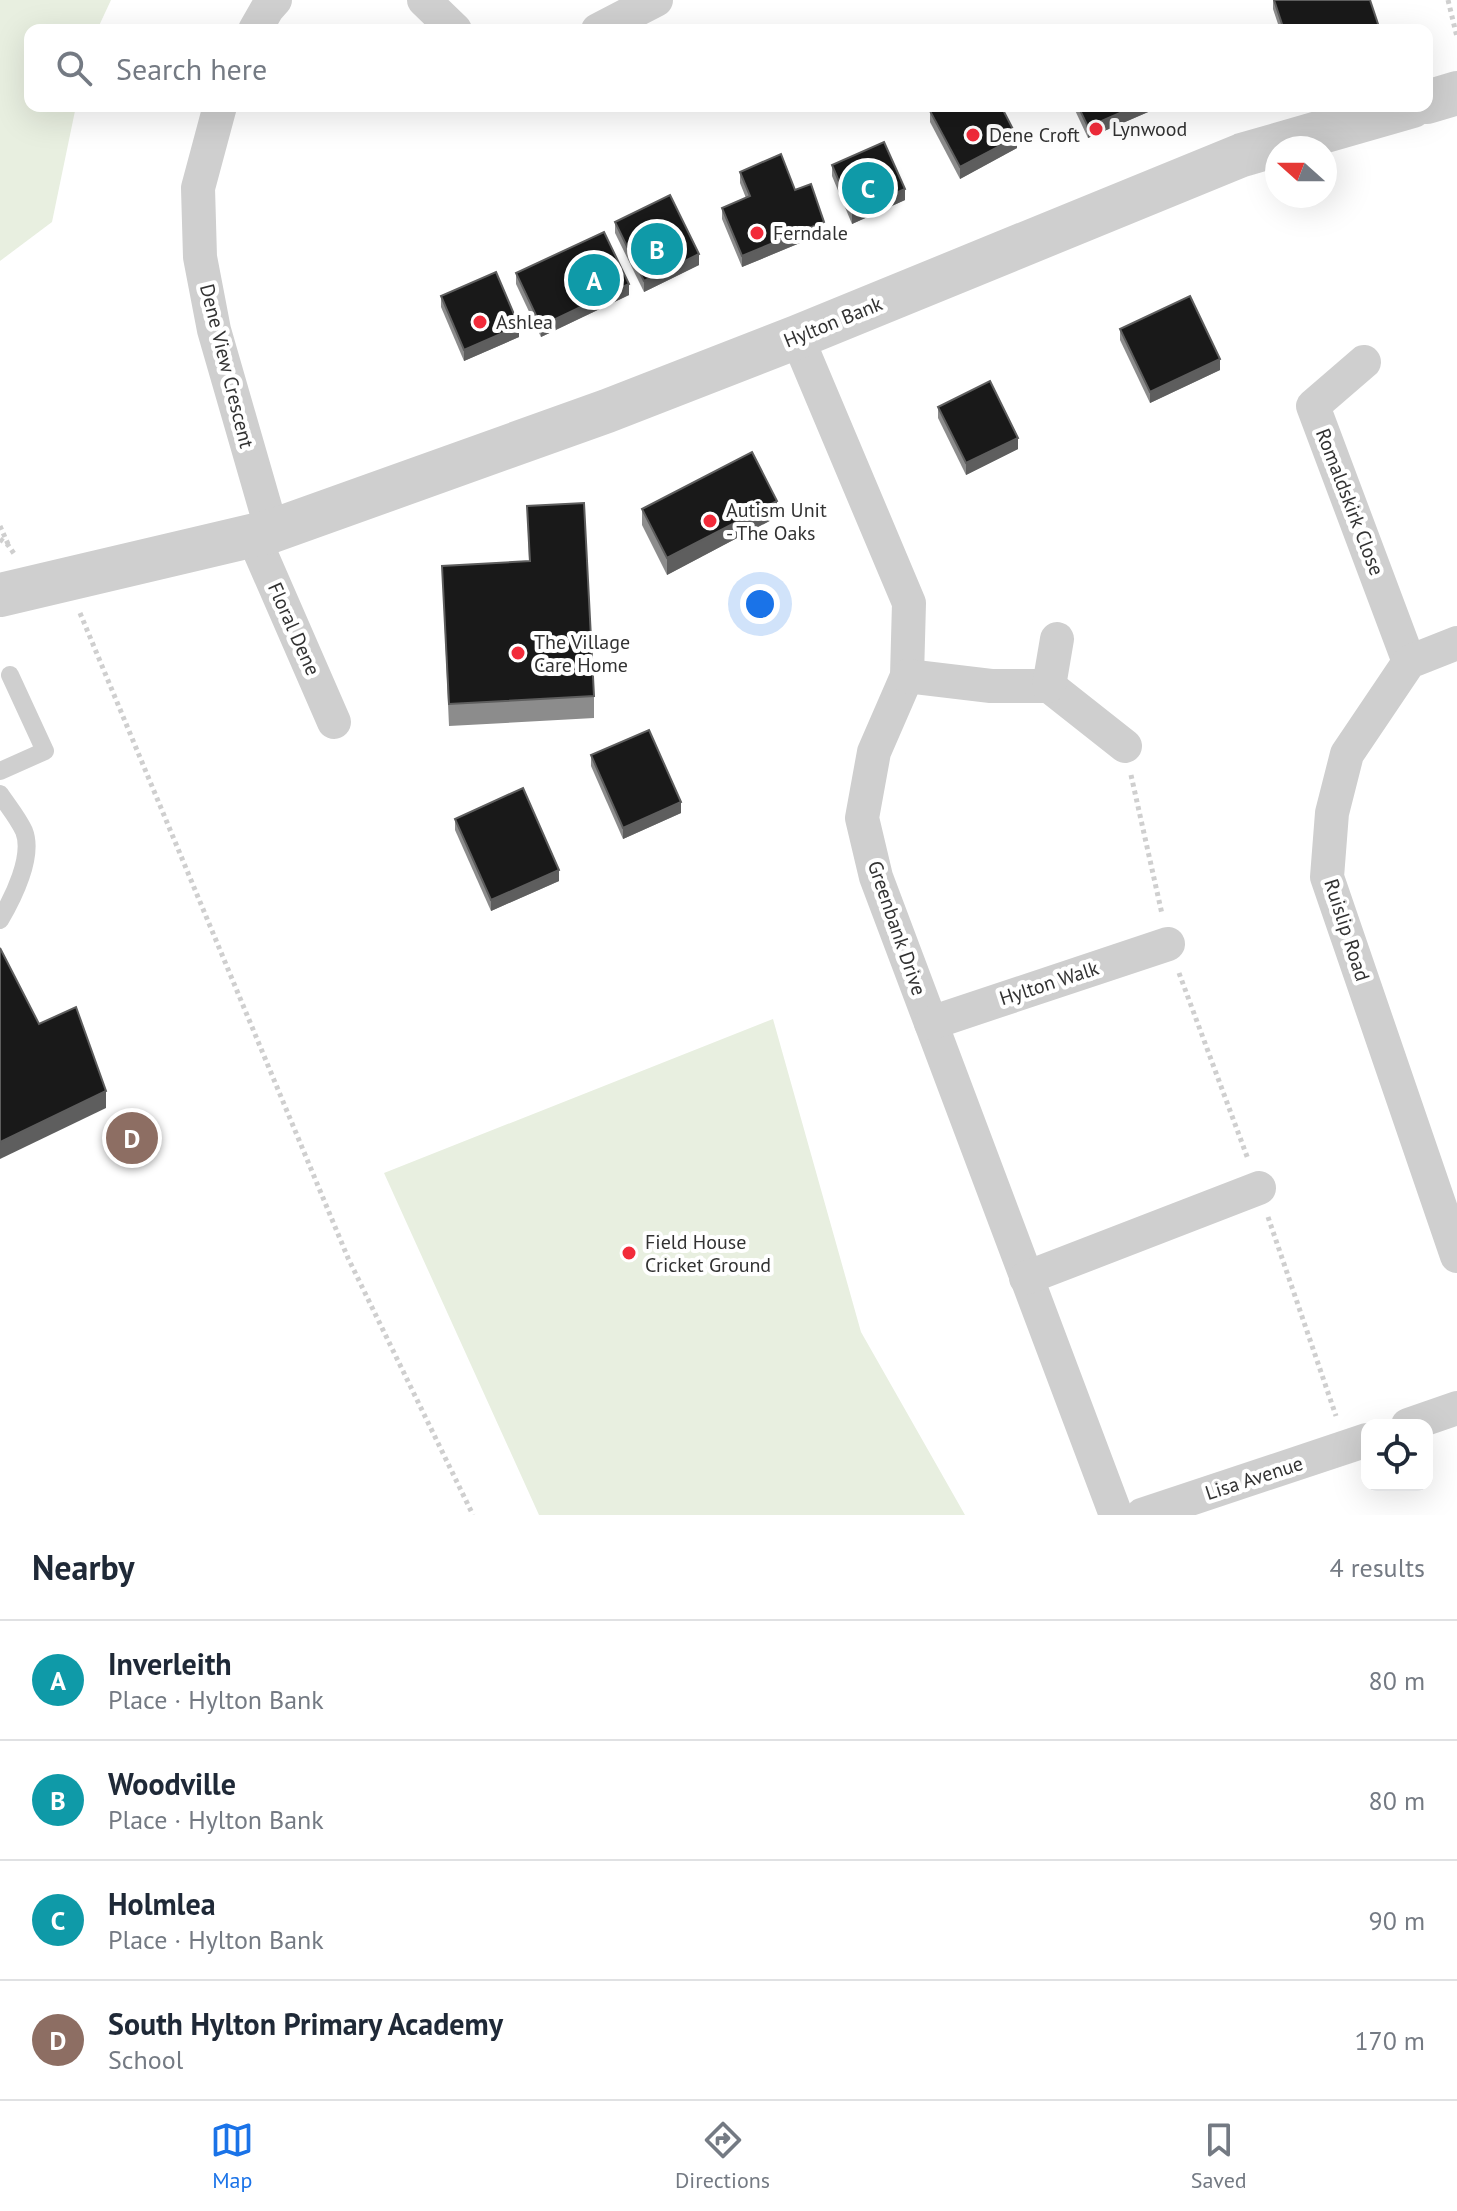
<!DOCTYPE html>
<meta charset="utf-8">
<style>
body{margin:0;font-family:"PT Sans",sans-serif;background:#f2f2f3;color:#1f2937}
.controls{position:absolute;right:24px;bottom:24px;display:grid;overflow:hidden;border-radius:16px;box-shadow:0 8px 32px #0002}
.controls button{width:72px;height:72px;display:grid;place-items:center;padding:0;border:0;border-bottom:2px solid #e0e1e3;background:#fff;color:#1f2937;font:40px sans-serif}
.compass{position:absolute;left:1265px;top:136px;width:72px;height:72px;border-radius:50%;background:#fff;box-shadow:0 8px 32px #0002;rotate:291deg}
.you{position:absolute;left:760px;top:604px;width:28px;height:28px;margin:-20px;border:6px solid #fff;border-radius:50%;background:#1a73e8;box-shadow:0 0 0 12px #1a73e833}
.badge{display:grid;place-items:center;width:52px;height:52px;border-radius:50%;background:#1a73e8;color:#fff;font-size:26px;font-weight:700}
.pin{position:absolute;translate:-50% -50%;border:4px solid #fff;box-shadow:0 2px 8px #0006}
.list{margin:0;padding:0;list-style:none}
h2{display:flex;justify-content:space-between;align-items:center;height:104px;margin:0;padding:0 32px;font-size:34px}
h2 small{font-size:26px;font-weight:400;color:#747a83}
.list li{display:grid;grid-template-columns:52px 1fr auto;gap:24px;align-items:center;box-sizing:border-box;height:120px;padding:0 32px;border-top:2px solid #e0e1e3}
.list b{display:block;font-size:30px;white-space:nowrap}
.list p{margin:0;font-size:26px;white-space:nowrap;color:#747a83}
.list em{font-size:26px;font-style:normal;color:#747a83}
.icon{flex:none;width:44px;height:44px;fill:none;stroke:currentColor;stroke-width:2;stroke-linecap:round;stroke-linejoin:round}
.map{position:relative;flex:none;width:1457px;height:1515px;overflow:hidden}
.search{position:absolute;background:#fff;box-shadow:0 8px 32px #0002;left:24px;right:24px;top:24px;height:88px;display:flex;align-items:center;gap:20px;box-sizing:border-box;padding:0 28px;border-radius:16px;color:#747a83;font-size:30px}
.sheet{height:584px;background:#fff}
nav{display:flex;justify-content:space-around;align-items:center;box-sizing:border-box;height:112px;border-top:2px solid #e0e1e3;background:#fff;font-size:22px;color:#747a83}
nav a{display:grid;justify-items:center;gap:4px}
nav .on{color:#1a73e8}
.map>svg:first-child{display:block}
.green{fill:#e8efe0}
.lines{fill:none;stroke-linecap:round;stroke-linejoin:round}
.path{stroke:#cfcfcf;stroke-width:5;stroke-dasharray:4 4;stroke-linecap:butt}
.service{stroke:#cfcfcf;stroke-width:18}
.minor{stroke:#cfcfcf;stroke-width:34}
.tertiary{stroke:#cfcfcf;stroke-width:44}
.wall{fill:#8c8c8c}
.shaded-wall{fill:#5e5e5e}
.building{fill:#191919;stroke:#5e5e5e;stroke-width:2}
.poi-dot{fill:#f22b3a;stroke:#fff;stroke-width:3}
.labels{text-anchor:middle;stroke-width:8;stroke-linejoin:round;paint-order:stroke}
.poi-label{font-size:20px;fill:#323232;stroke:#fff;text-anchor:start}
.street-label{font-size:20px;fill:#323232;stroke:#fff}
</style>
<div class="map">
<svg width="1457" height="1515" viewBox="0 0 1457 1515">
<rect width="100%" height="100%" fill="#fff"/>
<g class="green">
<polygon points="0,0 111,0 97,30 30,30 30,106 76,106 52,222 0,261"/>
<polygon points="773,1019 861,1332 965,1515 539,1515 384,1173"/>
</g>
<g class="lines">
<g class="path">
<polyline points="1448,0 1457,37"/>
<polyline points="0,526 8,544"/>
<polyline points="0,539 8,545 15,555"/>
<polyline points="80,613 348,1258 473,1515"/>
<polyline points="1131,775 1162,914"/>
<polyline points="1179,973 1248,1159"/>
<polyline points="1268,1217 1336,1416"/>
</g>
<g class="service">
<polyline points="0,771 45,751 10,675"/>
<path d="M0,794C8,806 18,818 24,831C34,856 13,898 0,920"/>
</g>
<g class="minor">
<polyline points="424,0 455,30"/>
<polyline points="255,30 267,9 275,0"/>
<polyline points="598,30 656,0"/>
<polyline points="220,106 198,188 200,257 214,330 272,531"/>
<polyline points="797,337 909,603 907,676 874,752 862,818 876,877 1116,1515"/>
<polyline points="1364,362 1313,406 1409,662"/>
<polyline points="253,536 334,722"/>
<polyline points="1457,643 1409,662 1347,754 1332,813 1327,877 1457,1256"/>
<polyline points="907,676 991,686 1049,686 1125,746"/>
<polyline points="1049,686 1057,639"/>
<polyline points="931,1023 1168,944"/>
<polyline points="1026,1278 1259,1188"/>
<polyline points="1408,1425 1457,1408"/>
<polyline points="1142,1515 1367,1440"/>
</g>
<g class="tertiary">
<polyline points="1427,102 1457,93"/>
<polyline points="0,595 272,531 607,411 797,337 1242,155 1412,106"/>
</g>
</g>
<g class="wall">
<polygon points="1273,0 1370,0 1380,30 1280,30 1273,9"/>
<polygon points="1073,106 1162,106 1088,138"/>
<polygon points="930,111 1017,148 960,179 930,122"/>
<polygon points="832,165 905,200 852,224 832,176"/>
<polygon points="740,172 795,190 824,233 742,267 722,219 722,208 746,198 740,183"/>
<polygon points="615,222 699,265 644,292 615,233"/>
<polygon points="516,273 629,295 541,337 516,284"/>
<polygon points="441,296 519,337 464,361 441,307"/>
<polygon points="1120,329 1220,370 1150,403 1120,340"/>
<polygon points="938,407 1018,449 966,475 938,418"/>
<polygon points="527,506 594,696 594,718 449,726 442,566 529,561"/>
<polygon points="642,509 777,517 667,575 642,525"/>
<polygon points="591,755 681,813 623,839 591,766"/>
<polygon points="455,819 559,881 491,911 455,830"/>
</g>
<g class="shaded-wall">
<polygon points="1136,106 1162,106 1088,138 1088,127"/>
<polygon points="1017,137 1017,148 960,179 960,167"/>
<polygon points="905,189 905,200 852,224 852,212"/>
<polygon points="824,222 824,233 742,267 742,256"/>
<polygon points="699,254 699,265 644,292 644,281"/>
<polygon points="629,284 629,295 541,337 541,326"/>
<polygon points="519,326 519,337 464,361 464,350"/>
<polygon points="1220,359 1220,370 1150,403 1150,392"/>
<polygon points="1018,438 1018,449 966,475 966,463"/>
<polygon points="777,501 777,517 667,575 667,558"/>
<polygon points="681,802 681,813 623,839 623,828"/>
<polygon points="559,870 559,881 491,911 491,900"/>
<polygon points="106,1091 106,1108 0,1159 0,1142"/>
</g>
<g class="building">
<polygon points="1274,0 1370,0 1380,30 1284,30"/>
<polygon points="939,106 1001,106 1017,137 960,167 930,111"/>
<polygon points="1078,106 1136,106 1088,127"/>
<polygon points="884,142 905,189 852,212 832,165"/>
<polygon points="781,154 795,190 811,184 824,222 742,256 722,208 750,196 740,172"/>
<polygon points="670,195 699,254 644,281 615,222"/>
<polygon points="604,232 629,284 541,326 516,273"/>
<polygon points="496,272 519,326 464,350 441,296"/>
<polygon points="1190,296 1220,359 1150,392 1120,329"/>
<polygon points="990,381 1018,438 966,463 938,407"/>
<polygon points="752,452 777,501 667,558 642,509"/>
<polygon points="584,503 594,696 449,704 442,566 530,561 527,506"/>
<polygon points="649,730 681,802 623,828 591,755"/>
<polygon points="523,788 559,870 491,900 455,819"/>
<polygon points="0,948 39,1024 76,1007 106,1091 0,1142"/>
</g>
<g class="poi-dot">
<circle cx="1096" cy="129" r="8"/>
<circle cx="973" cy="135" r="8"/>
<circle cx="757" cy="233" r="8"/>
<circle cx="480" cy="322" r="8"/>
<circle cx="710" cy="521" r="8"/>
<circle cx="518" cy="653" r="8"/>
<circle cx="629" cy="1253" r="8"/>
</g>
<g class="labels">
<g class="poi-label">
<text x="1112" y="136">Lynwood</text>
<text x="989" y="142">Dene Croft</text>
<text x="773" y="240">Ferndale</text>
<text x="496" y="329">Ashlea</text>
<text x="726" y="517">Autism Unit<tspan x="726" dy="23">- The Oaks</tspan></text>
<text x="534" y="649">The Village<tspan x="534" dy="23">Care Home</tspan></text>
<text x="645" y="1249">Field House<tspan x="645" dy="23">Cricket Ground</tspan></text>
</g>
<g class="street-label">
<text transform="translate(833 322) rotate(-22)" y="7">Hylton Bank</text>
<text transform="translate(227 366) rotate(76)" y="7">Dene View Crescent</text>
<text transform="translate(1350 502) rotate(69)" y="7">Romaldskirk Close</text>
<text transform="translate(294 629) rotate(66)" y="7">Floral Dene</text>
<text transform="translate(897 928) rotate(71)" y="7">Greenbank Drive</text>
<text transform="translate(1347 930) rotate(72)" y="7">Ruislip Road</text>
<text transform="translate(1049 983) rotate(-18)" y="7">Hylton Walk</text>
<text transform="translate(1254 1478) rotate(-18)" y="7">Lisa Avenue</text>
</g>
</g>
</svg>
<div class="controls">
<button><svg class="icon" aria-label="locate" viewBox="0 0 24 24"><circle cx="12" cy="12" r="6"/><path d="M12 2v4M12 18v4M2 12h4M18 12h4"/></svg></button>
</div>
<svg class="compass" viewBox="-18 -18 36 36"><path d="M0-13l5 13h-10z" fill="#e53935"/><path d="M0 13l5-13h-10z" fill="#747a83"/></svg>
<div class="you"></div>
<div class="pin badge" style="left:594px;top:280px;background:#0f9aa8">A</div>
<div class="pin badge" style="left:657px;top:249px;background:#0f9aa8">B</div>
<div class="pin badge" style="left:868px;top:188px;background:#0f9aa8">C</div>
<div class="pin badge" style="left:132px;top:1138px;background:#8d6e63">D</div>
<div class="search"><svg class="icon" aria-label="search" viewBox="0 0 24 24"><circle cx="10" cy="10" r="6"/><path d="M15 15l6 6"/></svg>Search here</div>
</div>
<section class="sheet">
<h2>Nearby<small>4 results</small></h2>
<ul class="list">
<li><span class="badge" style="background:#0f9aa8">A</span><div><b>Inverleith</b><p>Place · Hylton Bank</p></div><em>80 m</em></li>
<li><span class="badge" style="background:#0f9aa8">B</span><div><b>Woodville</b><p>Place · Hylton Bank</p></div><em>80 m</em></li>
<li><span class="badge" style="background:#0f9aa8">C</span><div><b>Holmlea</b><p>Place · Hylton Bank</p></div><em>90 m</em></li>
<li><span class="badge" style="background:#8d6e63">D</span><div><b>South Hylton Primary Academy</b><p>School</p></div><em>170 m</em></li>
</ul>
</section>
<nav>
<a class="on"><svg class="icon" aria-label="map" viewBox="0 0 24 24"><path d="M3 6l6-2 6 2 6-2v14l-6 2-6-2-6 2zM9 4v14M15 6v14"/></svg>Map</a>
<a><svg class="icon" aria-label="directions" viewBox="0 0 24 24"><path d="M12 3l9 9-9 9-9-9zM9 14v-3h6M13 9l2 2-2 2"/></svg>Directions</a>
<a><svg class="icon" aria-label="saved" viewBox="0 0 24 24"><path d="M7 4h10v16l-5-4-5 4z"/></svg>Saved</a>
</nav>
